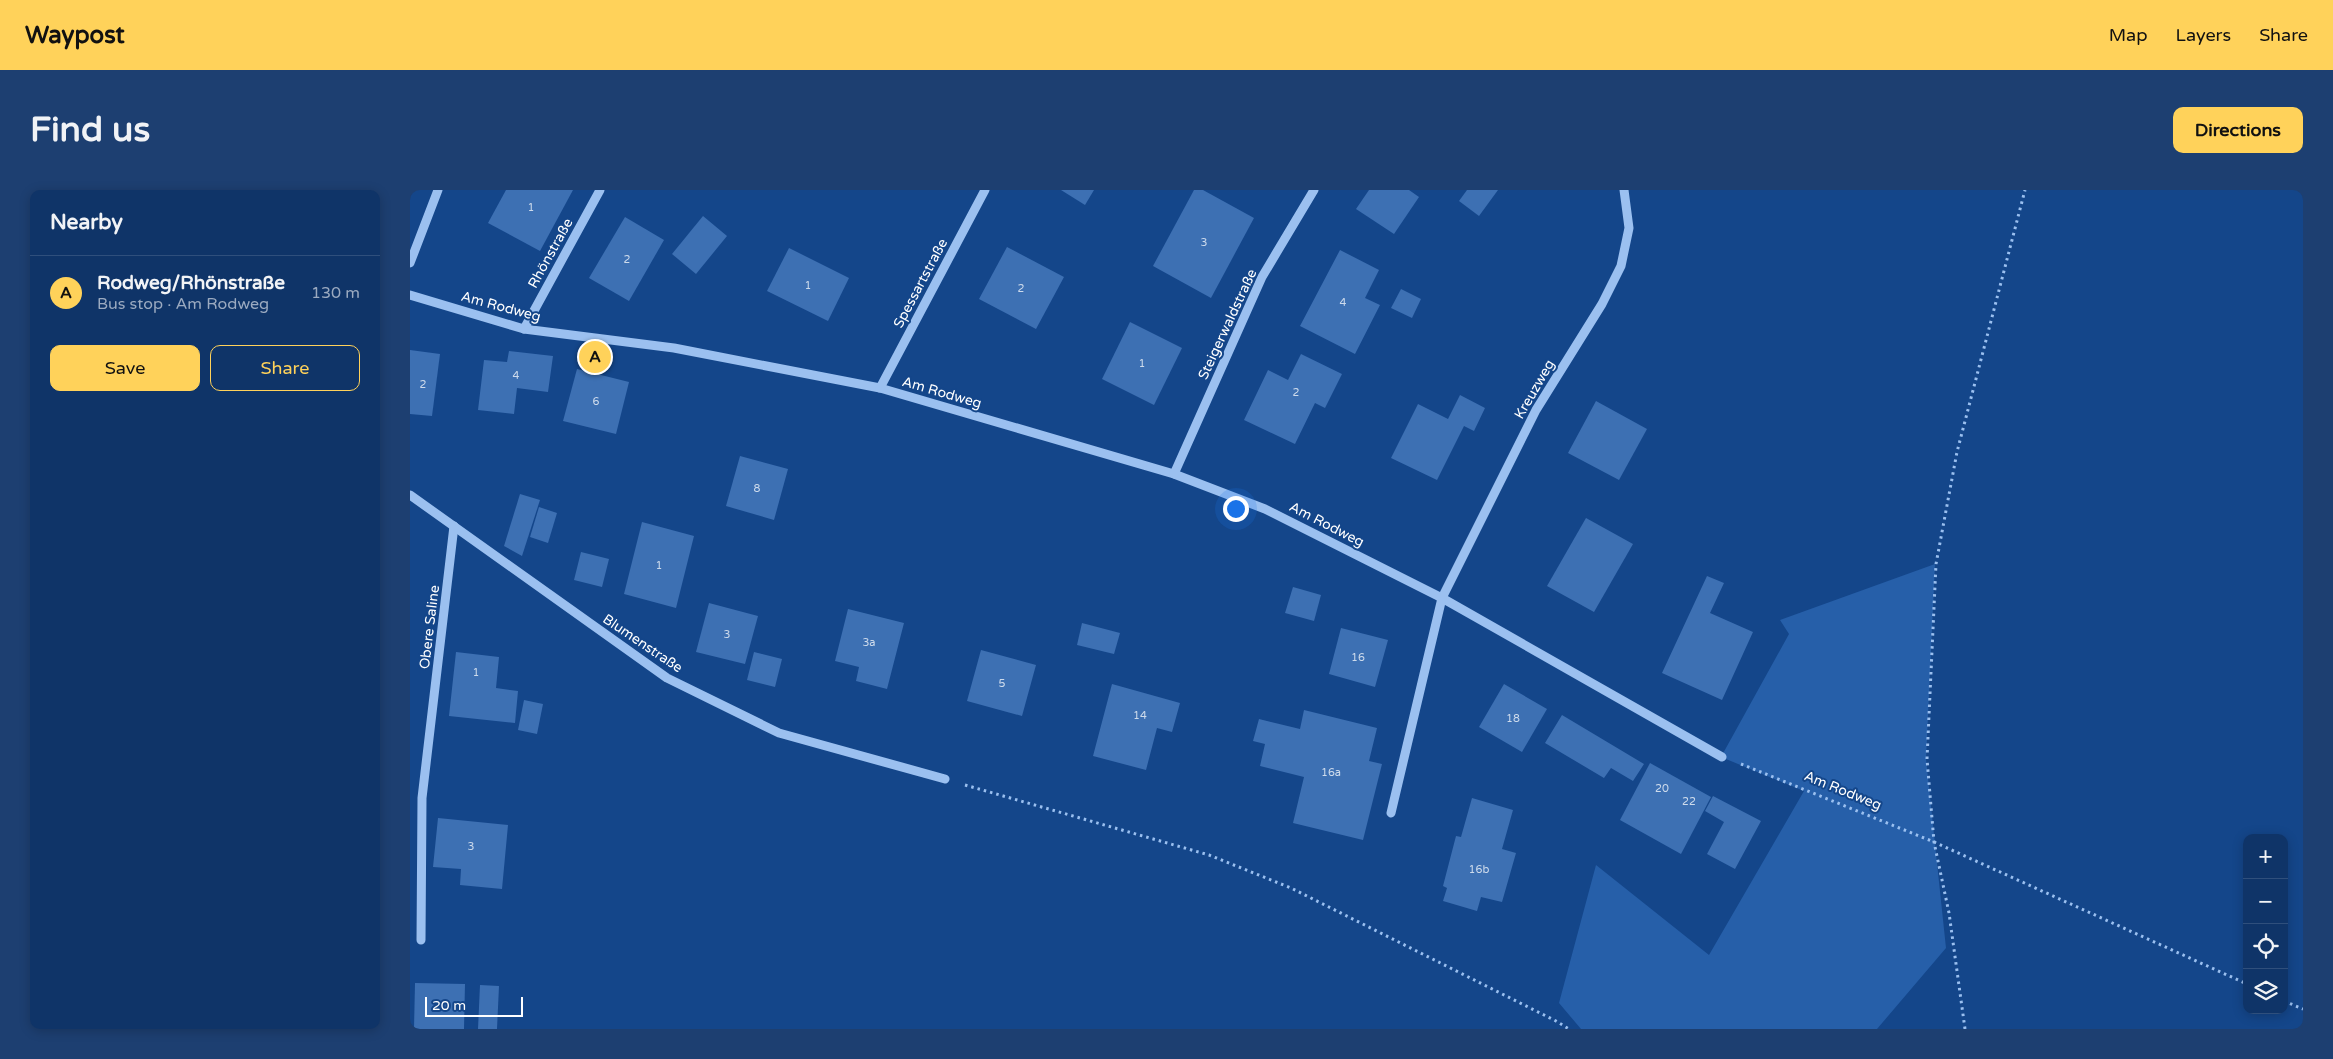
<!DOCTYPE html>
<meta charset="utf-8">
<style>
body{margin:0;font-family:"Varela Round",sans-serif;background:#1d3f71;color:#f1f3f6}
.controls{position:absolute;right:15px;bottom:15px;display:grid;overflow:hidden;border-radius:10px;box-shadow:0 2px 12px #0003}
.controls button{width:45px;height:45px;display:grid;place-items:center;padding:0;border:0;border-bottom:1px solid #2f4f7c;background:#0f3468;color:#f1f3f6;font:25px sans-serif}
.scale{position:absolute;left:15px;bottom:12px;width:98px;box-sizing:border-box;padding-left:5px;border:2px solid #fff;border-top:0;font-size:14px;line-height:18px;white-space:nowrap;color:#fff;-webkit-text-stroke:4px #14468a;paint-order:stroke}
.you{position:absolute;left:825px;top:318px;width:18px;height:18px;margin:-12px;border:4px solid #fff;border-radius:50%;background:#1a73e8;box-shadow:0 0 0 8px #1a73e833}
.badge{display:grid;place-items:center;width:32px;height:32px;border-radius:50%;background:#ffd25a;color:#111;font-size:16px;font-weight:700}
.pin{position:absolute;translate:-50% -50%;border:2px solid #fff;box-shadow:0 1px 5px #0006}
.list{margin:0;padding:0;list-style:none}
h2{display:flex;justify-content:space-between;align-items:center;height:65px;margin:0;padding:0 20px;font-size:21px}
h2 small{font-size:16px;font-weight:400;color:#9baac0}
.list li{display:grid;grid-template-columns:32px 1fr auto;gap:15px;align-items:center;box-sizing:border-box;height:75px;padding:0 20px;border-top:1px solid #2f4f7c}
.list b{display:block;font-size:19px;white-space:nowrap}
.list p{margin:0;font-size:16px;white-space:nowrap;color:#9baac0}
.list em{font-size:16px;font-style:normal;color:#9baac0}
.actions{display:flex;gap:10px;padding:15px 20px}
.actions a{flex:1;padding:11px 0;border:1px solid #ffd25a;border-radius:10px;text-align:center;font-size:18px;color:#ffd25a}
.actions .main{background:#ffd25a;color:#111}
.icon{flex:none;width:28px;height:28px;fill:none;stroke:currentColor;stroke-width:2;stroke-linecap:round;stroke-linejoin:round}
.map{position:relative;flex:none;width:1893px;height:839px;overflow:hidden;border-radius:10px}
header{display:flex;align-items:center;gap:30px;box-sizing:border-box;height:70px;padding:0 25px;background:#ffd25a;color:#111}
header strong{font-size:24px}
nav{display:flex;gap:28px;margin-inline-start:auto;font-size:18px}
.intro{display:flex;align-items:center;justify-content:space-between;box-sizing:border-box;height:120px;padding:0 30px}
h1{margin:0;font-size:35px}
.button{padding:12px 22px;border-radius:10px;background:#ffd25a;color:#111;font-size:18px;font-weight:700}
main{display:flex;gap:30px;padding:0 30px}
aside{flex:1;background:#0f3468;border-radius:10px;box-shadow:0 2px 12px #0003}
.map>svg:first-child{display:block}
.green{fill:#265fa9}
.building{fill:#3d70b3}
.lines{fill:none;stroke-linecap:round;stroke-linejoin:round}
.path{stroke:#9bc0f0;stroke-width:3;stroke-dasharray:2.5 4;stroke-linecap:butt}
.minor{stroke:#9bc0f0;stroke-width:9}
.labels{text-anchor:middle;stroke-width:4;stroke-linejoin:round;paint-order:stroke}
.number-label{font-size:11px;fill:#cedbec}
.street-label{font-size:14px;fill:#fff;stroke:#14468a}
</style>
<header>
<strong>Waypost</strong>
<nav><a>Map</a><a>Layers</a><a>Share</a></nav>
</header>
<div class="intro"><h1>Find us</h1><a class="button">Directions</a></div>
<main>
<aside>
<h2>Nearby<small></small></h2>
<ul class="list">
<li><span class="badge">A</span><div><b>Rodweg/Rhönstraße</b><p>Bus stop · Am Rodweg</p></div><em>130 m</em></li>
</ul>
<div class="actions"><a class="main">Save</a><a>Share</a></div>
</aside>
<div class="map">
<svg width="1893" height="839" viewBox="0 0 1893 839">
<rect width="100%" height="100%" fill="#14468a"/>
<polygon class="green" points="1525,374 1516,569 1536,758 1467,839 1171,839 1149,813 1186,675 1299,765 1394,601 1311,567 1379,444 1370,430"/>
<g class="building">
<polygon points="96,0 163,0 130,61 78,33"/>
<polygon points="651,0 684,0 675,15"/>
<polygon points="784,0 793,0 844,28 801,108 743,76"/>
<polygon points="959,0 999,0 1009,7 984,44 946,19"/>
<polygon points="1057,0 1088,0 1069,26 1049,11"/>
<polygon points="293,26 317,46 286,84 262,64"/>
<polygon points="215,27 254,50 219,111 179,88"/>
<polygon points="597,57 654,87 626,139 569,109"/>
<polygon points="379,58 439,88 418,131 357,101"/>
<polygon points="930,60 969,80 955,108 970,115 945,164 890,136"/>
<polygon points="991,99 1011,109 1002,128 981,118"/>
<polygon points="720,132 772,158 744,215 692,189"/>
<polygon points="0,160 30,164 22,226 0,224"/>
<polygon points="99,161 143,166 138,202 107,198 104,224 68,220 74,170 97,172"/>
<polygon points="891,164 932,184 915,218 905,213 885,254 834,230 858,180 878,190"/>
<polygon points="167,179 219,192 206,244 153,231"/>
<polygon points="1050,205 1075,218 1064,241 1054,236 1027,290 981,268 1008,214 1038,229"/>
<polygon points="1186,211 1237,239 1209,290 1158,263"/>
<polygon points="330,266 378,279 364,330 316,316"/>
<polygon points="110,304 130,310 112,366 94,356"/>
<polygon points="129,317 147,323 138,353 120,347"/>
<polygon points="1176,328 1223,354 1184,422 1137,396"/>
<polygon points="232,332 284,346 266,418 214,404"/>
<polygon points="171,362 199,369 192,397 164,390"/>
<polygon points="1297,386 1314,393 1300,423 1343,442 1312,510 1252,483"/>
<polygon points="883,397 911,405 904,431 875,423"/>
<polygon points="299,413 348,426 335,474 286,462"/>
<polygon points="438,419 494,433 477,499 446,491 449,477 425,471"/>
<polygon points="672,433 710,443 704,464 667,455"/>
<polygon points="931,438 978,450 965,497 919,484"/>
<polygon points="571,460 626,475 612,526 557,511"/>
<polygon points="46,462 89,467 86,498 108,501 105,533 39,526"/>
<polygon points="344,462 372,469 365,497 337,490"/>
<polygon points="702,494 770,513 762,542 747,538 736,580 683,566"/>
<polygon points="1094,494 1137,519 1112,562 1069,537"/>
<polygon points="114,510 133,514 127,544 108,540"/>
<polygon points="894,520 967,538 959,571 972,574 953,650 883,633 894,587 850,576 855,554 843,551 849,529 890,539"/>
<polygon points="1152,525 1234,574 1223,591 1201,578 1194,588 1135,553"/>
<polygon points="1240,573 1301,607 1271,664 1210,630"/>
<polygon points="1303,606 1351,631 1325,679 1297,664 1314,632 1295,621"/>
<polygon points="1062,608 1103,620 1092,659 1106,663 1092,712 1071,707 1067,721 1033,711 1037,698 1033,696 1046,646 1051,647"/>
<polygon points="28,628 98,635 92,699 50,695 51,679 23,677"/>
<polygon points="5,793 55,794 54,839 4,839"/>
<polygon points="70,795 89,796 87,839 68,839"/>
</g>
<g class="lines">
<g class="path">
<polyline points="1331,574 1524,652 1837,794"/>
<polyline points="555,595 799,665 881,698 1146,831 1159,839"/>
<polyline points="1874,811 1893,819"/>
<polyline points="1555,839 1539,723 1524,652 1517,569 1526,374 1547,262 1615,0"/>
</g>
<g class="minor">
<polyline points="0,73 28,0"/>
<polyline points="0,105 114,139 264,158 470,198 764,284 855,319 1032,408 1312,567"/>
<polyline points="114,139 190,0"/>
<polyline points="470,198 575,0"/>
<polyline points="764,284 852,87 904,0"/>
<polyline points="0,305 257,488 369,543 535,589"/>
<polyline points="981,623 1032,408 1126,220 1192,114 1211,76 1219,38 1214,0"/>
<polyline points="11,750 12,608 44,336"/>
</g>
</g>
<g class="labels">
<g class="number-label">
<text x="121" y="21">1</text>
<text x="794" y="56">3</text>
<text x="217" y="73">2</text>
<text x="398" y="99">1</text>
<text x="611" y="102">2</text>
<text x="933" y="116">4</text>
<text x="732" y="177">1</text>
<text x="106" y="189">4</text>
<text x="13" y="198">2</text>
<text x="886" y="206">2</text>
<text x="186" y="215">6</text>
<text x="347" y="302">8</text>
<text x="249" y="379">1</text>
<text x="317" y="448">3</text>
<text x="459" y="456">3a</text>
<text x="948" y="471">16</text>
<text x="66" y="486">1</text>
<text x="592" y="497">5</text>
<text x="730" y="529">14</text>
<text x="1103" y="532">18</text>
<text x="921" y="586">16a</text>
<text x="1252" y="602">20</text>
<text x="1279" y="615">22</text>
<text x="61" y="660">3</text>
<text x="1069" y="683">16b</text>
</g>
<g class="street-label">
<text transform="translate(140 63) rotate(-61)" y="5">Rhönstraße</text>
<text transform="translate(510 93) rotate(-62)" y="5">Spessartstraße</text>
<text transform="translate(91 116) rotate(15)" y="5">Am Rodweg</text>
<text transform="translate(817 134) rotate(-65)" y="5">Steigerwaldstraße</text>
<text transform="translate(1124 199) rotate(-60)" y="5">Kreuzweg</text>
<text transform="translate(532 202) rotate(16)" y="5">Am Rodweg</text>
<text transform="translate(917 334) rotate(27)" y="5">Am Rodweg</text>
<text transform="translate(19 437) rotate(-83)" y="5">Obere Saline</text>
<text transform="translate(233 453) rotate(34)" y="5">Blumenstraße</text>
<text transform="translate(1433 600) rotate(22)" y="5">Am Rodweg</text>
</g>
</g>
</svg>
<div class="controls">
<button>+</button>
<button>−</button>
<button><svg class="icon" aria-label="locate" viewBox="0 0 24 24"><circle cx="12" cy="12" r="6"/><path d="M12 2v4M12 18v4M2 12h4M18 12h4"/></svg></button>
<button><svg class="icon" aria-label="layers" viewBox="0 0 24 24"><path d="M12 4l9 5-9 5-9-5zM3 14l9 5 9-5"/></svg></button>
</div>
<div class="scale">20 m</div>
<div class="you"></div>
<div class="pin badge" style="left:185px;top:167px">A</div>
</div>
</main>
